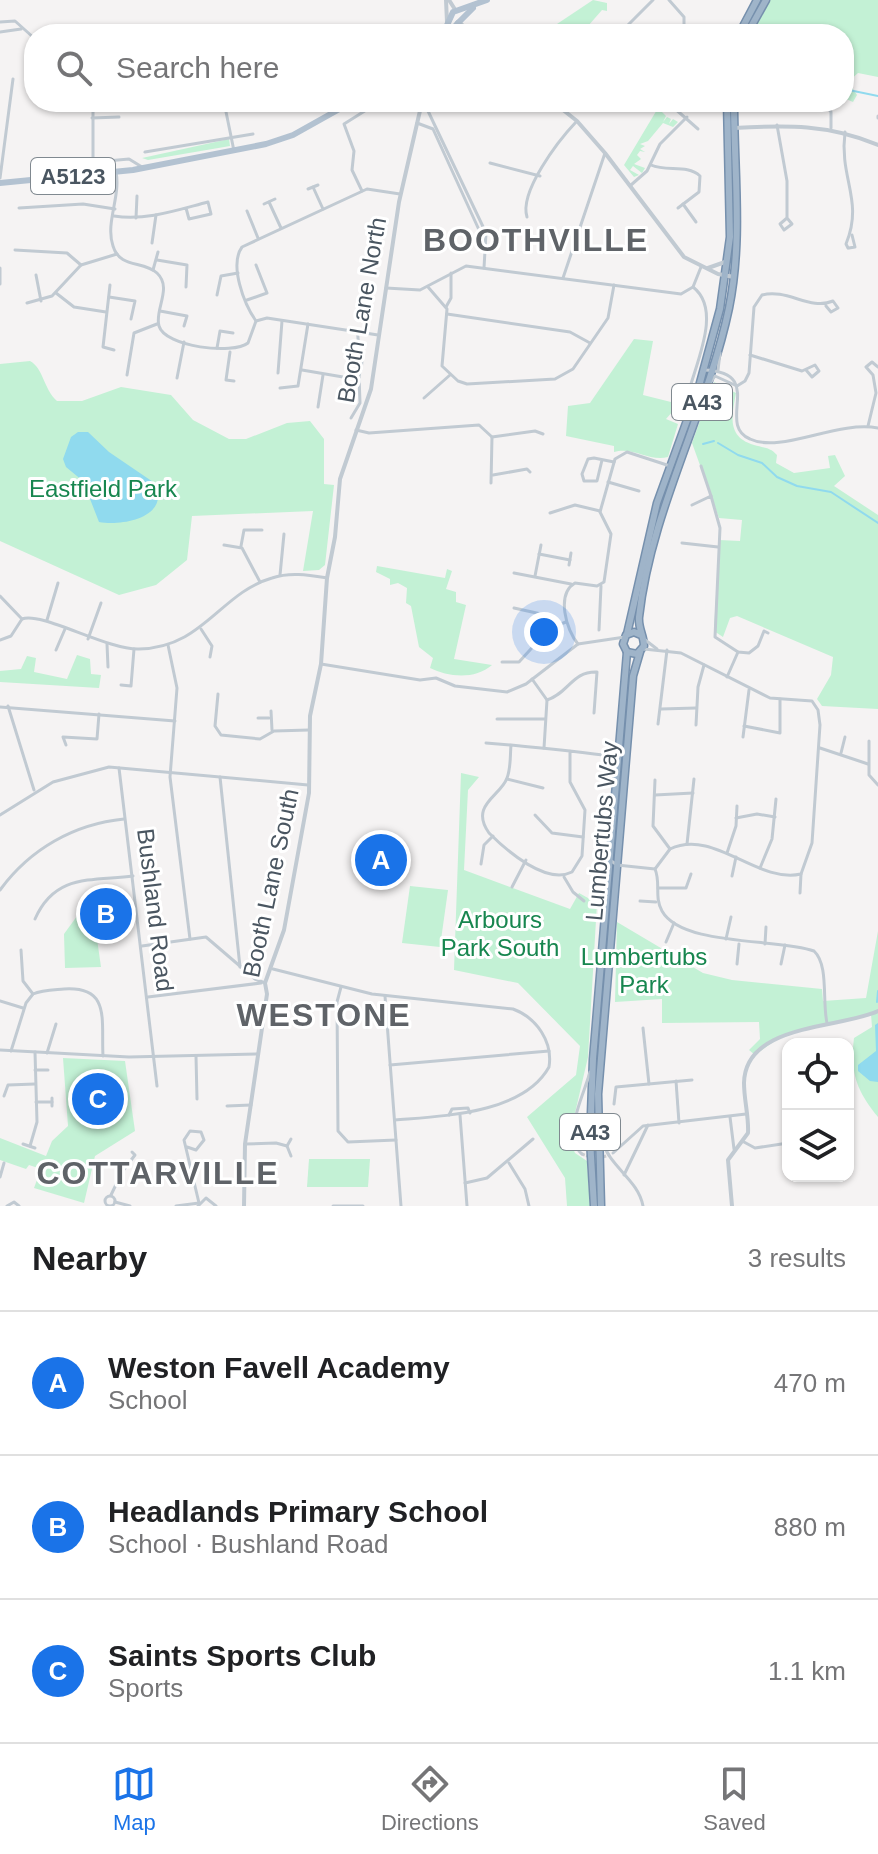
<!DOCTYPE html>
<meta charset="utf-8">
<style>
body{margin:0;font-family:Arial,sans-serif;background:#f6f6f6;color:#202124}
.controls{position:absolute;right:24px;bottom:24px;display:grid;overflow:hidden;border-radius:16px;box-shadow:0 2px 6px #0004}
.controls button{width:72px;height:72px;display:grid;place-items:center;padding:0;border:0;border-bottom:2px solid #e0e0e0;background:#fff;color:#202124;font:40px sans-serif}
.you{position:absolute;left:544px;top:632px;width:28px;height:28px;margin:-20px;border:6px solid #fff;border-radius:50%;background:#1a73e8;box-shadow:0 0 0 12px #1a73e833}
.badge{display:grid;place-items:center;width:52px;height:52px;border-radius:50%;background:#1a73e8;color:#fff;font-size:26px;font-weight:700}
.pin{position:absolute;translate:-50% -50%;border:4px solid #fff;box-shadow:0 2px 8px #0006}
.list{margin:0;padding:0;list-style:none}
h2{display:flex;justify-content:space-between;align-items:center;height:104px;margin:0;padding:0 32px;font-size:34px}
h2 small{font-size:26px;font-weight:400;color:#757577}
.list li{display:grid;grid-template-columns:52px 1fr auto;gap:24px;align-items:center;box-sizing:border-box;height:144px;padding:0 32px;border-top:2px solid #e0e0e0}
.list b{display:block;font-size:30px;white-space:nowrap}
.list p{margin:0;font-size:26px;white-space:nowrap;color:#757577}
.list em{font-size:26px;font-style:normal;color:#757577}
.icon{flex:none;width:44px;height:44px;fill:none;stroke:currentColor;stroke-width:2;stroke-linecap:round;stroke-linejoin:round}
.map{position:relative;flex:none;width:878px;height:1206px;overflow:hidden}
.search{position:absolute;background:#fff;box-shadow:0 2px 6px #0004;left:24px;right:24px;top:24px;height:88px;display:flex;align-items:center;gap:20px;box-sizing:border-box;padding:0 28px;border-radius:32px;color:#757577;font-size:30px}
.sheet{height:536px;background:#fff}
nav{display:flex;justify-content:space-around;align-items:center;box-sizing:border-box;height:112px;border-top:2px solid #e0e0e0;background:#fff;font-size:22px;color:#757577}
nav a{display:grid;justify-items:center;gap:4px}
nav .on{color:#1a73e8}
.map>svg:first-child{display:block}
.green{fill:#c3f1d5}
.water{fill:#90daee}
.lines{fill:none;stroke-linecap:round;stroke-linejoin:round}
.stream{stroke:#90daee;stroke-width:2}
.minor-tunnel{stroke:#caccce;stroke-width:3;stroke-dasharray:3 1.5;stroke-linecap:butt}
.trunk-casing{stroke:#7690ad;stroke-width:9}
.minor{stroke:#c1cad2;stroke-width:3}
.tertiary{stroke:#c1cad2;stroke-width:4}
.primary{stroke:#b3c2d1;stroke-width:6}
.trunk{stroke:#9fb4c9;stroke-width:6}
.labels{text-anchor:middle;stroke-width:6;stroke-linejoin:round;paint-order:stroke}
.shield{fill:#fff;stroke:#808990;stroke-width:2}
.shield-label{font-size:22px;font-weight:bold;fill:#4a5661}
.street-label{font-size:24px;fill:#4a5661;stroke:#fff}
.park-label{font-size:24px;fill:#17864f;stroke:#fff}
.district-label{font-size:32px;font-weight:bold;letter-spacing:2px;fill:#5f6368;stroke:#fff}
</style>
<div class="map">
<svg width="878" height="1206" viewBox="0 0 878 1206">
<rect width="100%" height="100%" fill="#f5f3f3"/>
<g class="green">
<polygon points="593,0 607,3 607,11 602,10 581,34 542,34"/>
<polygon points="770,0 878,0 878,77 858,73 848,82 857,95 853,102 844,98 844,34 750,34"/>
<polygon points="658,108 666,116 663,122 667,117 671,119 669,124 673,119 678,122 673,127 663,123 648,141 640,144 645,146 640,149 645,152 640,151 637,155 641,159 634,164 645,168 642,173 633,166 630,170 639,175 634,177 624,165"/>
<polygon points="229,139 230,146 148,160 142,158"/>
<path d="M634,339L653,341L643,395L679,404L666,419L678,424L668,457C649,462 633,446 614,452V446L566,436L568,406L590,403Z"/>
<path d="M30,361C44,369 43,388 57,401H82L121,387L171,395L193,420L229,439H246L287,423L310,421L324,439V484L334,485L325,565L319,570L303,571L313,511L192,516L187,560L156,585L119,595L0,541V364Z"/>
<path d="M714,382L736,393C732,415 726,437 754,445C764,448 770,447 777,455L776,463L794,473L830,468L828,456L835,455L845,476L834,486L878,515V709L822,706L817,699L831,675L833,657L737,616L730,618L723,637L714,631L719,540L740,541L742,520L719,518L692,443Z"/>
<path d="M377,566L445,578L447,569L452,571L446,589L456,592V602L466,605L454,659L492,665C475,680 448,677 430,668L433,658L419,647L411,606L406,603L407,588L398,583L390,585V579L376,572Z"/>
<polygon points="77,655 90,659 91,674 101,675 99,688 0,682 0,671 21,669 27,656 36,658 34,672 67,679"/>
<polygon points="461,773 479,777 468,790 464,870 570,909 579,893 597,903 588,1057 569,1139 575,1153 587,1161 590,1206 567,1206 565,1178 527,1117 576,1075 580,1046 518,983 454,970"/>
<polygon points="410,886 448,890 440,947 402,943"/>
<polygon points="91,897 101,967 65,968 64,934"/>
<path d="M617,922L703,973L732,980L822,989L823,1001L866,998L878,931V1117C856,1090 850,1072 854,1038L872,1027L871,1014L783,1035L755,1055L749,1050L760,1039L759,1022L662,1023V999L615,1002Z"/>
<polygon points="63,1058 125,1061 135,1131 95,1156 84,1203 34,1188 41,1169 29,1165 26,1169 0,1160 0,1138 46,1156 52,1141 68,1126"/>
<polygon points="309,1159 370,1159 368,1187 307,1187"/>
</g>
<g class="water">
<path d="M78,432H88L109,452L156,484C169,518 123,526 99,522L83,481L66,467L63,459L71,437Z"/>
<polygon points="878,1023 878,1082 870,1081 858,1071 858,1065 876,1051 875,1025"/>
</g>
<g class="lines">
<g class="stream">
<polyline points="844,89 878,96"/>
<polyline points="718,443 738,455 762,463 777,477 797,486 831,492 878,523"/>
<polyline points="703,444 714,441"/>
<polyline points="877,1002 878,991"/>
</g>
<polyline class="minor-tunnel" points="582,1154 595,1159 610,1155"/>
<g class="trunk-casing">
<g id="trunk">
<polyline points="739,34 757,0"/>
<polyline points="747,34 766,0"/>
<polyline points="627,634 657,503 698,390 720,309 730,237 727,102"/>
<path d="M641,635L634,632L626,635L623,644L627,652L637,654L644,646C644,636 638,628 639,617C651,509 707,413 729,308C743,239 734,172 734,102"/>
<polyline points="594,1206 590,1140 593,1059 627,652"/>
<polyline points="601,1206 598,1094 633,676 640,652"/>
</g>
</g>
<g class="minor">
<polyline points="669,0 684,17 684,34"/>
<polyline points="0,22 15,21 34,38"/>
<polyline points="0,32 21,29"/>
<polyline points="67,34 75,34"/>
<polyline points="619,34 653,0"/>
<polyline points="93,102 93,163"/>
<polyline points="153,102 161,109 206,102"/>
<polyline points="224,102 234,151"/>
<polyline points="823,102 831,112 831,128"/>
<polyline points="675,103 673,107 698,129"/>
<polyline points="825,103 842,103"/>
<polyline points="421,107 428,111 486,233 484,268"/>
<polyline points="878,116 878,118"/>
<polyline points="92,118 119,117"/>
<polyline points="417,123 433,129 485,243"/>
<polyline points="777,125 787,181 787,218 792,224 784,230 780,224 787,218"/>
<path d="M845,132C839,179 864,200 846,244L848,248"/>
<polyline points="145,152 253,134"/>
<polyline points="490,163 540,176"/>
<path d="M651,165C667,172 687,164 700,176L699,192L678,208"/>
<path d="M116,172C121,196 105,223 113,246C120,269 143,260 157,273C173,288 154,310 159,326C165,347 233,355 248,343L256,321C244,304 229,265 242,247L367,189L400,194"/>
<polyline points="92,174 92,165 96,162 129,159 142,167"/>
<polyline points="0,178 13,79"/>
<polyline points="631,185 647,171 660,144 687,117"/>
<polyline points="313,187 323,209"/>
<polyline points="308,189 318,185"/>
<polyline points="362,191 352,170 354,151 344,124 379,102"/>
<polyline points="269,202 281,228"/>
<polyline points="264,204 275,199"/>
<polyline points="683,204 696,222"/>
<polyline points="19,208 83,204 115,209"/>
<polyline points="247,211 258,238"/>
<path d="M114,216C146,221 177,210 208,202L211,214L189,219L186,208"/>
<path d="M527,217C519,192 558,141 576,122"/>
<polyline points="136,218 137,196"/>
<polyline points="152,243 156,215"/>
<polyline points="849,248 855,247 852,235"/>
<polyline points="15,250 67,253 81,265"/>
<polyline points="157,260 187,265 186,287"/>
<polyline points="0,268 0,284"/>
<polyline points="153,270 158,252"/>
<polyline points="36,275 41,301"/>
<polyline points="563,278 605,153"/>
<polyline points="110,285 103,347 114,350"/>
<polyline points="428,287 447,309 442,366 458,381 467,384 555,379 573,369 608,318 614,285"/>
<polyline points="386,288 420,290 466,266 681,294 693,287 701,267"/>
<polyline points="56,293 74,307 106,312"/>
<polyline points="217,295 221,276 238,273"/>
<polyline points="109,297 135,301 131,319"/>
<polyline points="247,300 267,293 256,265"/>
<polyline points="27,303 52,296 81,265 117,254"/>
<polyline points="446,307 451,298 451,273"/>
<polyline points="160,311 187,316 184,326"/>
<polyline points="447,314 570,332 590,343"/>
<polyline points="256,321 267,318 378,335"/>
<polyline points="217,348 220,331 233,333"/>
<polyline points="230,352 226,380 234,381"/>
<polyline points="750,355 802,371 815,365 819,371 812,377 806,370"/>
<path d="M302,370L343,377L359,375C367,358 356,348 358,331"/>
<path d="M704,370C767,372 715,424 750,439C781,454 837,420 878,428"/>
<polyline points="718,370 720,353"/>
<polyline points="278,373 282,321"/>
<polyline points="127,375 134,333 157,324"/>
<polyline points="177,378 184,342"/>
<polyline points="710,383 715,376 737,386"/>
<path d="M737,386L745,381L749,373L754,307L762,295C787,288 810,311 833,301L838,308L831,312L826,306"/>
<polyline points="280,388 298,386 308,324"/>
<polyline points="424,398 450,375"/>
<path d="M687,399C693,368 724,311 693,287"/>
<polyline points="318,407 323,375"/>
<polyline points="351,418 360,403 359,375"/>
<polyline points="868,426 876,393 873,375 866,367 872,362 878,367"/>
<polyline points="356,430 369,433 479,425 492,437 491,483"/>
<polyline points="492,437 535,431 543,434"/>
<polyline points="602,460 597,481 584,481 582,474 588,459 594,458 614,462"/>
<polyline points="701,466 711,496"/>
<polyline points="493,475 527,469 530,472"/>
<polyline points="608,482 639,491"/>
<polyline points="692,505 711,496 720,528 715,637 738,652 749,653 758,646 764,631 768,633"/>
<polyline points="550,513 575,505 600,511"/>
<polyline points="682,543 718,547"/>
<polyline points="224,545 242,548 260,582"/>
<polyline points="241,546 244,530 262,530"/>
<polyline points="539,554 570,560"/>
<polyline points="569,565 571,553"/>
<polyline points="514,573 571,584"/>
<polyline points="280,575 284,534"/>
<polyline points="535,576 541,545"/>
<polyline points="0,596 22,619"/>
<polyline points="514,608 541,614 552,626"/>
<polyline points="47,620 58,583"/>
<polyline points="201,629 212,646 210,657"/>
<polyline points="599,630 601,586"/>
<polyline points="88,639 101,603"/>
<polyline points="644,639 657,649"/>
<path d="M0,640L11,636L22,619C41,611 107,650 139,649C203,648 220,593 272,578C290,572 308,575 327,578"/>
<polyline points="107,644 108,667"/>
<path d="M578,644C566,630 556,594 575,583L597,586L604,582L611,534L600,512L615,459L627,452L670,466"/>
<polyline points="168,645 177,688 170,777 190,939"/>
<path d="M644,649L681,653L770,698L812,701L818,710L820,725L812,843L801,874C757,884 714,828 670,849L655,869"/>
<polyline points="56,650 65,629"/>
<polyline points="502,662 519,662 550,628 566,622"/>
<polyline points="321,664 420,680 436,678 455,686 507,692 526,684 578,644 625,637"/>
<polyline points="727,677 738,652"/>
<polyline points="532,679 547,700 544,748"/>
<polyline points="121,685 131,686 134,649"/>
<polyline points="218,694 215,726 221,735 260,739 274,731 309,730"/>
<path d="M547,700C569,693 572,671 597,672L594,713"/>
<polyline points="8,706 34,790"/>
<polyline points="0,707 175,721"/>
<polyline points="661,709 696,708"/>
<polyline points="271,711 272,730"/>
<polyline points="258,718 269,718"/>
<polyline points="497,719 545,719"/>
<polyline points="658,724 667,650"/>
<polyline points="696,725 698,687 704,665"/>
<polyline points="744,726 780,733 780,699"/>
<polyline points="743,737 749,690"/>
<polyline points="869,741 869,775 878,785"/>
<polyline points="486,743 510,745"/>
<polyline points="66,745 63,737 97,739 99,714"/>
<polyline points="820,748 868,764"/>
<path d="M570,751V782L585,810L582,856L572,872C546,885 507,851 489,833C469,805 501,796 507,778C511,768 510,756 511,745C542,748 572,751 603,755"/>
<polyline points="841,753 845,737"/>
<polyline points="119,768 157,1086"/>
<polyline points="220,777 240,967"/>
<polyline points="507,779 543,788"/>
<polyline points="655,780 653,826 670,849"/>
<polyline points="655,795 693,793"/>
<polyline points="0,815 53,782 109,767 308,785"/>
<polyline points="535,815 552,833 583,837"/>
<polyline points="736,818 757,814 775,817"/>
<polyline points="687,844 694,779"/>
<polyline points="727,853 736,826 737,806"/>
<path d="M610,860L617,865L655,869C661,883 654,897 662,911C682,947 780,938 814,951C829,965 822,1001 827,1023"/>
<polyline points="481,864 484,845 493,836"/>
<polyline points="760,868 772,839 776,799"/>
<polyline points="732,876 736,857"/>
<polyline points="564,877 573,892 584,901"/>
<polyline points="512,887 526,860"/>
<polyline points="658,888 686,888 691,874"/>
<path d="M0,890C30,849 74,824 124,819"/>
<polyline points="800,893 801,874"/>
<polyline points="640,901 656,902"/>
<path d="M35,919C55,874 90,881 133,876"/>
<polyline points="726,939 731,917"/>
<polyline points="666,942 674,923"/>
<polyline points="765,944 766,927"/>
<polyline points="142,946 206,937 255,979 265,983"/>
<polyline points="21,950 23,981 33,994"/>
<polyline points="737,964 739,944"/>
<polyline points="781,964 785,945"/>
<path d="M273,969L372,994L513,1009C537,1018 553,1042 549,1067C523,1114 442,1116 395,1120"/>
<polyline points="341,987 337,1002 338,1131 348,1142 396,1140"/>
<polyline points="385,996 401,1206"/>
<polyline points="148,997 261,983"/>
<polyline points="0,1001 23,1008"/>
<polyline points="643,1028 649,1084"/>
<polyline points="0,1050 129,1057 258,1054"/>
<path d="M11,1051L26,1003L33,994C42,990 53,990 64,989C111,986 101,1020 103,1056"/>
<polyline points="47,1053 56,1024"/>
<polyline points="196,1056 197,1099"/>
<polyline points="390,1065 549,1051"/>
<polyline points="35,1070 48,1070"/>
<polyline points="676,1081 679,1123"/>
<polyline points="4,1096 8,1085 35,1084"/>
<polyline points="52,1098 52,1106"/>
<polyline points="36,1102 52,1102"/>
<polyline points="614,1104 616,1087 692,1080"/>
<polyline points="227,1106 251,1105"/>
<polyline points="449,1115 452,1109 468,1108 470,1113"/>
<polyline points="460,1115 467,1206"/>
<polyline points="730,1117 734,1149"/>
<path d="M602,1140C609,1167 638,1179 643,1206"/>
<polyline points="744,1142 755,1148 788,1143"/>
<polyline points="23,1144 35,1148"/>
<polyline points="245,1144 276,1143 287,1146"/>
<polyline points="30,1146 37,1122 35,1052"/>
<polyline points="848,1148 852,1154"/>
<polyline points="613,1153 643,1126 746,1114"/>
<path d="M582,1154C561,1137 584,1095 590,1072"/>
<polyline points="291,1156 287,1146 291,1139"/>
<polyline points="509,1163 525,1189 529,1206"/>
<polyline points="624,1175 648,1125"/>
<polyline points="0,1177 4,1163"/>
<polyline points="465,1183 487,1178 533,1139"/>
<polyline points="111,1195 122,1172 135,1155 132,1152"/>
<circle cx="110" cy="1201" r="5"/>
<polyline points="115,1202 130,1206"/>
<polyline points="7,1206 14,1202 19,1206"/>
<polyline points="176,1206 199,1203 184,1140 190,1131 201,1132 204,1140 196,1150 187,1147"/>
<polyline points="198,1206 206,1198 216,1206"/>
<polyline points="333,1206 363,1206"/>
</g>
<g class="tertiary">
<polyline points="446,0 447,22"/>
<polyline points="449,0 456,11"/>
<polyline points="460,23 472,34"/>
<polyline points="553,102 577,121 605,153 684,257 718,274 734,277"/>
<path d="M734,128C786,125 829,124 878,145"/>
<polyline points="708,268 725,262"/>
<polyline points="244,1206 245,1144 267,994 265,983 284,930 309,793 310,716 321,664 327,578 335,537 340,479 371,389 399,202 422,102"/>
<path d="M732,1206L728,1160L748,1133C749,1117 744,1100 744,1083C745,1023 840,1029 878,1011"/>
</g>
<g class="primary">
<polyline points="458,23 473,8"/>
<polyline points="443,34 453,12 487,0"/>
<polyline points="448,34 458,23"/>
<polyline points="0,183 133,170 266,144 293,135 352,102"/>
</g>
<use href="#trunk" class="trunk"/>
</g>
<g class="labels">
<g class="shield">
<rect x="31" y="158" width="84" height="36" rx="6"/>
<rect x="672" y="384" width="60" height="36" rx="6"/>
<rect x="560" y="1114" width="60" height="36" rx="6"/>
</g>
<g class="shield-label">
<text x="73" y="184">A5123</text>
<text x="702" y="410">A43</text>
<text x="590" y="1140">A43</text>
</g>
<g class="street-label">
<text transform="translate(362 310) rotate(-80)" y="8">Booth Lane North</text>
<text transform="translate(602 831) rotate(-85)" y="8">Lumbertubs Way</text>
<text transform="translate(271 883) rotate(-78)" y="8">Booth Lane South</text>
<text transform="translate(155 910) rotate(83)" y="8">Bushland Road</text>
</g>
<g class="park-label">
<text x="103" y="497">Eastfield Park</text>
<text x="500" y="928">Arbours<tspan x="500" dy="28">Park South</tspan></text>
<text x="644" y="965">Lumbertubs<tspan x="644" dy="28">Park</tspan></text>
</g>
<g class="district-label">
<text x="536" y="251">BOOTHVILLE</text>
<text x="324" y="1026">WESTONE</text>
<text x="158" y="1184">COTTARVILLE</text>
</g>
</g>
</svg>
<div class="controls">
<button><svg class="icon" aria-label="locate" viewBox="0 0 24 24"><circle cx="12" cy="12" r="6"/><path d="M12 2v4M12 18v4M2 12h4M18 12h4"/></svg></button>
<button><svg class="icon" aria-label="layers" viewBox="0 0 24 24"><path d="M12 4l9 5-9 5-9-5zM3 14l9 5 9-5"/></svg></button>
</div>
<div class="you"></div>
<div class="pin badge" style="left:381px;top:860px">A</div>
<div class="pin badge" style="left:106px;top:914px">B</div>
<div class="pin badge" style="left:98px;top:1099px">C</div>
<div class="search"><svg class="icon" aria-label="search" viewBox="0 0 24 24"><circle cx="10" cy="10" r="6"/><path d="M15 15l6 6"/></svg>Search here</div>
</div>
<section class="sheet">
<h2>Nearby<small>3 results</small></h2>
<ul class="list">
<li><span class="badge">A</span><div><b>Weston Favell Academy</b><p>School</p></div><em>470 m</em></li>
<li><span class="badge">B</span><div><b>Headlands Primary School</b><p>School · Bushland Road</p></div><em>880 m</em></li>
<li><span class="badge">C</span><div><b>Saints Sports Club</b><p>Sports</p></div><em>1.1 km</em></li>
</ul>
</section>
<nav>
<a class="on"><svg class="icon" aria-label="map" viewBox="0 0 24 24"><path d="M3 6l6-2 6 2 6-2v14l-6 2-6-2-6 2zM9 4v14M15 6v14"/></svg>Map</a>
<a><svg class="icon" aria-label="directions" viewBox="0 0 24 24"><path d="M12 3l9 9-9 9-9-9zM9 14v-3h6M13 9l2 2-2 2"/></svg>Directions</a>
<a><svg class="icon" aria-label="saved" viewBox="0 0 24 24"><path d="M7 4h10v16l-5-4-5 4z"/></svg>Saved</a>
</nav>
